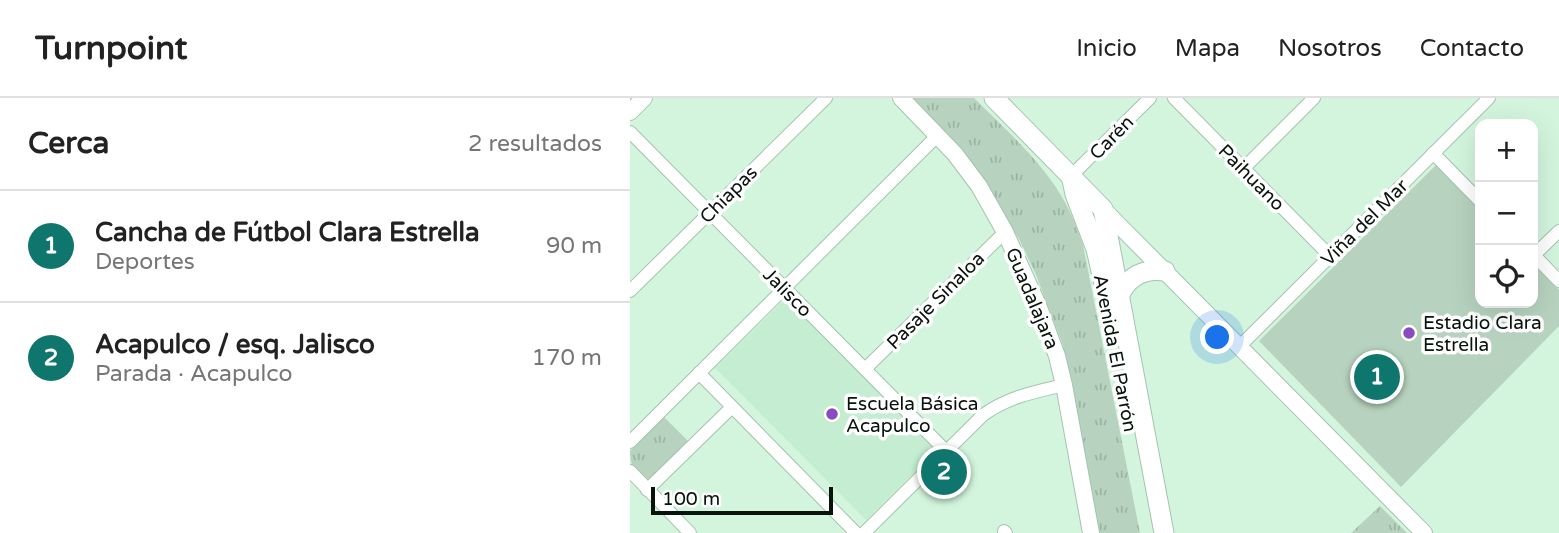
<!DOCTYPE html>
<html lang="es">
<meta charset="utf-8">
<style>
body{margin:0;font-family:"Varela Round",sans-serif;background:#f6f6f6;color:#222}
.controls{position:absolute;right:21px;top:21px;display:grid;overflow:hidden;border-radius:14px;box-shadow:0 7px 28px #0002}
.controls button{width:63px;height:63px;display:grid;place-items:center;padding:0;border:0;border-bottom:2px solid #e0e0e0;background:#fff;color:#222;font:35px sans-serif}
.scale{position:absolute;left:21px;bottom:18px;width:182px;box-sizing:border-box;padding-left:7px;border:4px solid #07130b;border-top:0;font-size:19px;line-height:24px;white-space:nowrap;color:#07130b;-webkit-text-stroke:5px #fff;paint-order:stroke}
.you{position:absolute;left:588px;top:240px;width:24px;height:24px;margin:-18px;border:5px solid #fff;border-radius:50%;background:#1a73e8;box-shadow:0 0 0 10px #1a73e833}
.badge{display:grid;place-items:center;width:46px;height:46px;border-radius:50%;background:#0f766e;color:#fff;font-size:23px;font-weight:700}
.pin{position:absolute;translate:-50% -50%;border:4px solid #fff;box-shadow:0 2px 7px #0006}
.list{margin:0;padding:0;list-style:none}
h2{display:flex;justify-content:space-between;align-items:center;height:91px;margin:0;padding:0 28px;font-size:30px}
h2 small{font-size:23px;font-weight:400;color:#767676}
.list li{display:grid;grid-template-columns:46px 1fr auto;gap:21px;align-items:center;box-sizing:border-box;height:112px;padding:0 28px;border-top:2px solid #e0e0e0}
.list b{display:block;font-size:26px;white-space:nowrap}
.list p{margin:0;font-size:23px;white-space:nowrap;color:#767676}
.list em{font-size:23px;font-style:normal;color:#767676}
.icon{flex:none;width:38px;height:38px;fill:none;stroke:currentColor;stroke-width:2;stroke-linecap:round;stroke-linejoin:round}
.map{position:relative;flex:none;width:929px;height:435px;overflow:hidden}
header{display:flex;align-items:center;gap:42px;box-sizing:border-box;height:98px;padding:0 35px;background:#fff;border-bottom:2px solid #e0e0e0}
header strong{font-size:33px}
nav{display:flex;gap:38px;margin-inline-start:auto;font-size:24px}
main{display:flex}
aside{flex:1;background:#fff}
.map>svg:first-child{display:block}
.built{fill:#c4edd1}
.grass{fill:#b7d3bf}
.park{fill:url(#park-tufts)}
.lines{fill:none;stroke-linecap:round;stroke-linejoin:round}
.minor-casing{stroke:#a3c4ad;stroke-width:14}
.tertiary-casing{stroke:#a3c4ad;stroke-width:18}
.secondary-casing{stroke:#a3c4ad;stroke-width:21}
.minor{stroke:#fff;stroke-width:12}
.tertiary{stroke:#fff;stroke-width:16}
.secondary{stroke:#fff;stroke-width:19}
.poi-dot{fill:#8a4cc2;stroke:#fff;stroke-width:2.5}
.labels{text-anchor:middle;stroke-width:7;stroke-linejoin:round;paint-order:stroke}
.street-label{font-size:19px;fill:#07130b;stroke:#fff}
.poi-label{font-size:19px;fill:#07130b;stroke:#fff;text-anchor:start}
</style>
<header>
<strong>Turnpoint</strong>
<nav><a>Inicio</a><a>Mapa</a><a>Nosotros</a><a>Contacto</a></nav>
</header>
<main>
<aside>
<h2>Cerca<small>2 resultados</small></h2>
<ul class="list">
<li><span class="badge">1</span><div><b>Cancha de Fútbol Clara Estrella</b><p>Deportes</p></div><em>90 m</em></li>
<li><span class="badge">2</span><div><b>Acapulco / esq. Jalisco</b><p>Parada · Acapulco</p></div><em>170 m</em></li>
</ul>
</aside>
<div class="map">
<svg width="929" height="435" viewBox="0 0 929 435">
<defs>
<pattern id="park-tufts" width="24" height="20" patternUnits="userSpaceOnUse" patternTransform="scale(1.75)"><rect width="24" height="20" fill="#b7d3bf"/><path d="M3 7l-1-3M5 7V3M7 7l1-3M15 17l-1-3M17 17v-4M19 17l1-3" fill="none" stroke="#9cb4a3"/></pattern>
</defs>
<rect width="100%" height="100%" fill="#d3f5de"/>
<polygon class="built" points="157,199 308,351 236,422 85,270"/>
<polygon class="grass" points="806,67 850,112 850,205 903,205 903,165 929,192 929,228 771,389 629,243"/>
<g class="park">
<path d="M280,0H344C377,33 414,65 436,106C443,119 448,133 453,147L510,435H468L443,294L433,247L406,177L390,143L349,74Z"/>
<path d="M34,319L58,343L17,384C5,374 0,369 0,353Z"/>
<polygon points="750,408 777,435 721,435"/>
</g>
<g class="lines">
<g class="minor-casing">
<g id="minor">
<polyline points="544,0 700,158"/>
<polyline points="0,34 316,353"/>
<polyline points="803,55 850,103"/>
<polyline points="614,70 684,0"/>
<polyline points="441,78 520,0"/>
<polyline points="903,156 929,183"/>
<polyline points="904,157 929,133"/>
<polyline points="0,193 196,0"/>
<polyline points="609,249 859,0"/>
<polyline points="235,271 375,134"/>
<polyline points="69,275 226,435"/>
<polyline points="0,344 308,37"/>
<polyline points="0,373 60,435"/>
<polyline points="17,392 102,309"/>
<polyline points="374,433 376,435"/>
<path d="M234,435L353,317C378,299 404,294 434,287"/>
</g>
</g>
<g class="tertiary-casing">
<g id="tertiary">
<polyline points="271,0 325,56 349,88 375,134 408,207 427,258 434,287 461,435"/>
<polyline points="0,14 14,0"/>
<polyline points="473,111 794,435"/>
</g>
</g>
<g class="secondary-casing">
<g id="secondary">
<polyline points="364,0 473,111 534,435"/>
<polyline points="442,82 445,96 466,151 474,186"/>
<path d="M489,198C498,178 514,170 535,173"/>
</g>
</g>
<use href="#minor" class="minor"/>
<use href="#tertiary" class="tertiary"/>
<use href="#secondary" class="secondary"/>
</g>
<g class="poi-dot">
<circle cx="779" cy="235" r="7"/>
<circle cx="202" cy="316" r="7"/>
</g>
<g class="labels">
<g class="street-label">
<text transform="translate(481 39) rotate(-45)" y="7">Carén</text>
<text transform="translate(622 79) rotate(45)" y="7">Paihuano</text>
<text transform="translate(98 96) rotate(-45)" y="7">Chiapas</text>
<text transform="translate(734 124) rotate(-45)" y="7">Viña del Mar</text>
<text transform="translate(158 194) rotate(45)" y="7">Jalisco</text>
<text transform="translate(403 200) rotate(67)" y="7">Guadalajara</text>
<text transform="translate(305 202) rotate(-45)" y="7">Pasaje Sinaloa</text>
<text transform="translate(486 255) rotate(79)" y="7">Avenida El Parrón</text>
</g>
<g class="poi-label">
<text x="793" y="231">Estadio Clara<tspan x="793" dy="22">Estrella</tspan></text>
<text x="216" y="312">Escuela Básica<tspan x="216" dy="22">Acapulco</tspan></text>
</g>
</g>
</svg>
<div class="controls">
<button>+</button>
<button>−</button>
<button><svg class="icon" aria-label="locate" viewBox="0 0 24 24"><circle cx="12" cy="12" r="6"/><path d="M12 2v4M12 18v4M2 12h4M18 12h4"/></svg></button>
</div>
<div class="scale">100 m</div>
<div class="you"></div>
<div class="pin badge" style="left:747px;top:279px">1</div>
<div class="pin badge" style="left:314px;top:374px">2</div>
</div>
</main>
